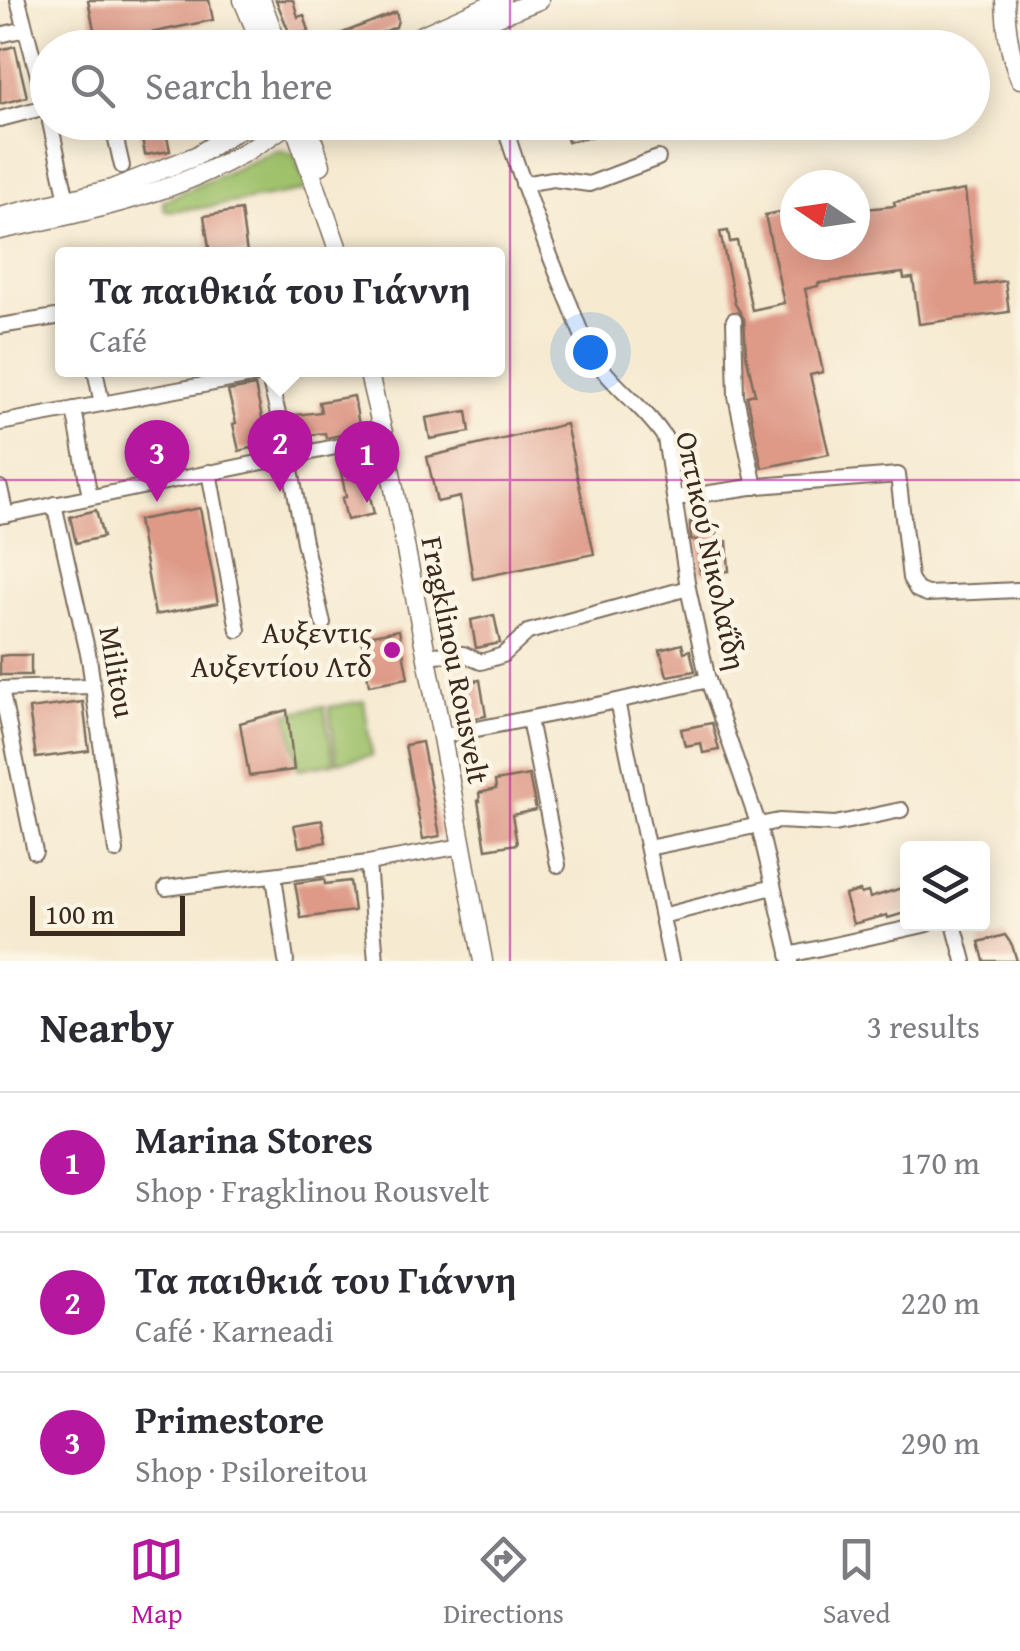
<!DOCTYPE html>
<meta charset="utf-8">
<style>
body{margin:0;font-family:"Gentium Book Plus",serif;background:#f2f2f3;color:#2b2b33}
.controls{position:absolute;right:30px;bottom:30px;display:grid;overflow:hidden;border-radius:10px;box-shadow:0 5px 25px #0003}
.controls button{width:90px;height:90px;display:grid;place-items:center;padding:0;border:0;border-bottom:2px solid #e1e1e2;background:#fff;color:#2b2b33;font:50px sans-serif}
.compass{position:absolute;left:780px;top:170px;width:90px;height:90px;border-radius:50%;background:#fff;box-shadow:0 5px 25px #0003;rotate:283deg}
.scale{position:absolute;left:30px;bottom:25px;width:155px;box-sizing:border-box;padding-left:10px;border:5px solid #3b2a1e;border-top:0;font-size:28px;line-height:35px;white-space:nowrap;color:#3b2a1e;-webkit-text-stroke:8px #fcf5e5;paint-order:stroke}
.you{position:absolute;left:590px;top:352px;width:35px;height:35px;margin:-25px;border:8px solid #fff;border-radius:50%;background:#1a73e8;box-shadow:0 0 0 15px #1a73e833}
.badge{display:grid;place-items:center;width:65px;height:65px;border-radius:50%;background:#b5179e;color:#fff;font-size:32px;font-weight:700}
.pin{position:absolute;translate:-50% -82px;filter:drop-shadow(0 2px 5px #0008)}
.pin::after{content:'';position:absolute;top:52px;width:35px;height:30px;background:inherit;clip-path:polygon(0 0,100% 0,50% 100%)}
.popup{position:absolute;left:55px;top:247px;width:450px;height:130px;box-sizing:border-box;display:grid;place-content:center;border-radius:10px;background:#fff;filter:drop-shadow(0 2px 8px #0005);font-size:32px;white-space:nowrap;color:#7c7c81}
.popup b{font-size:38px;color:#2b2b33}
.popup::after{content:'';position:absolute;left:50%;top:100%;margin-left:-20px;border:20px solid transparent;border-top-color:#fff}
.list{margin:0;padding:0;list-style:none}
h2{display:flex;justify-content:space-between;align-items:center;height:130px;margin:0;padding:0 40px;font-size:42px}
h2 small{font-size:32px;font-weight:400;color:#7c7c81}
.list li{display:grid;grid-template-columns:65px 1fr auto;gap:30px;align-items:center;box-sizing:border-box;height:140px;padding:0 40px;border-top:2px solid #e1e1e2}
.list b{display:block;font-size:38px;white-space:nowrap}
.list p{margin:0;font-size:32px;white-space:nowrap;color:#7c7c81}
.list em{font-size:32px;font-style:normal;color:#7c7c81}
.icon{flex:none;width:55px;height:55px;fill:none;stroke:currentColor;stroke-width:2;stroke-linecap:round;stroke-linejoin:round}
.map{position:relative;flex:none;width:1020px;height:961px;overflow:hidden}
.search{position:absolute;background:#fff;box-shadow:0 5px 25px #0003;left:30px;right:30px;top:30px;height:110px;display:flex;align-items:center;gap:25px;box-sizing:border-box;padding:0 35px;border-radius:55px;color:#7c7c81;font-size:38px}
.sheet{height:550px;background:#fff}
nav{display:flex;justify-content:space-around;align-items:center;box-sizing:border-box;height:140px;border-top:2px solid #e1e1e2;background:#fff;font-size:28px;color:#7c7c81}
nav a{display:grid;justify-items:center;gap:5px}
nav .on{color:#b5179e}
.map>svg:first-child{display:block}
.green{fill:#9ec16a;stroke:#6c7644;stroke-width:2.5}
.building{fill:#de9987}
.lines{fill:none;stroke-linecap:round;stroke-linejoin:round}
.minor-casing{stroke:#7c6d5d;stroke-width:18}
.major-casing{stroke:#7c6d5d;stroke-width:21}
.minor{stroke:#fff;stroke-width:14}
.major{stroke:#fff;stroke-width:18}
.grid{fill:none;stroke:#b5179e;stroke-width:2.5;stroke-opacity:0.55}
.poi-dot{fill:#b5179e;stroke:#fcf5e5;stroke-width:4}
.labels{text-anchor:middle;stroke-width:9;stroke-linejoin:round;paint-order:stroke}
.street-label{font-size:30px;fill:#3b2a1e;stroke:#fcf5e5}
.poi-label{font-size:30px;fill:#3b2a1e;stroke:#fcf5e5;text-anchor:end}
</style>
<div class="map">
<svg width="1020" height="961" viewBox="0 0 1020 961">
<rect width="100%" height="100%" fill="#fcf5e5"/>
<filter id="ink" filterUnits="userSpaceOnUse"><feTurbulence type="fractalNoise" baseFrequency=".01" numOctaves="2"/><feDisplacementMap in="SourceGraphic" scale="20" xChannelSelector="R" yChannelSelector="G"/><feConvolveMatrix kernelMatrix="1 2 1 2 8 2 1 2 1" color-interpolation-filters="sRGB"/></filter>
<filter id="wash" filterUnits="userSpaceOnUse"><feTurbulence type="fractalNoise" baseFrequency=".0048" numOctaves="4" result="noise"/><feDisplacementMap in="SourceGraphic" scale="40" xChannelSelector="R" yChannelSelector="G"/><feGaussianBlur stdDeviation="2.25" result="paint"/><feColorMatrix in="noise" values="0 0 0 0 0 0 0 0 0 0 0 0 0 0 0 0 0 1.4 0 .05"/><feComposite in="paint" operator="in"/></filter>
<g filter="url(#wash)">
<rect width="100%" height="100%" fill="#f6ead1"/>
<g class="green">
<polygon points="277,150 293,153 308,190 195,209 165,211 163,201"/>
<polygon points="364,701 372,756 337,762 329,707"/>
<polygon points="324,706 334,763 298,769 288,713"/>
</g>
<g id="blocks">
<g class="building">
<polygon points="88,0 209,0 213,20 97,44"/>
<polygon points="276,0 293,0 298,17 304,15 309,31 291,37"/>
<polygon points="396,12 398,20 396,27 373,36 374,40 347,47 335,48 330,38"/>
<polygon points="15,46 27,97 0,104 0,50"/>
<polygon points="139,122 164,122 170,151 145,155"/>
<polygon points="563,122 637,122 638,126 568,142"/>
<polygon points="965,190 976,285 1005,281 1009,312 919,324 913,278 904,279 903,273 818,283 818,286 805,289 823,372 810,375 829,454 762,468 747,396 755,394 746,354 744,319 735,304 720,232 728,231 730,242 737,241 752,310 784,303 765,215 795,209 795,245 857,245 855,210 895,206 894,202"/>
<polygon points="241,210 247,254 210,254 204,216"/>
<polygon points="255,386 268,444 239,451 233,424 236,423 228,391"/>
<polygon points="354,396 360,431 326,438 325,433 297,436 295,415 321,412 319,402"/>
<polygon points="467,411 470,432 430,439 426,418"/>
<polygon points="566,424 594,554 473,579 460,497 437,502 427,457"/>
<polygon points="360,453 366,458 370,478 366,479 374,514 347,520 342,498 346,497 338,457"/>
<polygon points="200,508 218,603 155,615 138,520"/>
<polygon points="96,510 103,537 76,543 70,517"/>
<polygon points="690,522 717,523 716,542 727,541 729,571 700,573 697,540 691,540"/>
<polygon points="494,615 500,643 476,648 471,620"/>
<polygon points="399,630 408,678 369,685 361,637"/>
<polygon points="682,644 684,652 690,650 695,671 667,676 660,650"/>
<polygon points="8,655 31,655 31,675 0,675 0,656"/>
<polygon points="480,680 486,716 461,721 455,684"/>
<polygon points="83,702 89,751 36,758 29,709"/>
<polygon points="287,710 294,770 249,776 240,723"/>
<polygon points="712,723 719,750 703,753 701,743 685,746 681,729"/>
<polygon points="422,742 440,836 423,839 405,745"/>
<polygon points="529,775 536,810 512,815 517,844 486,849 478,801 480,801 479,793 496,789 495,781"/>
<polygon points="322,820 326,842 299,847 294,825"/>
<polygon points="324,879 325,884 350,881 354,911 301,918 295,883"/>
<polygon points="905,887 908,912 888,918 887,915 853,924 845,895 860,891 861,894 868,892 870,898"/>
<polygon points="1005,935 1012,945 1017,961 984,961 979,942"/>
</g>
</g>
</g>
<g filter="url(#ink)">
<use href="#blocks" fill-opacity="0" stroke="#7c6d5d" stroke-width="2.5"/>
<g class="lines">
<g class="minor-casing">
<g id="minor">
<polyline points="18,0 48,113"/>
<polyline points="473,26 480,48"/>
<polyline points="0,35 25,29"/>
<polyline points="0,119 46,107"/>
<polyline points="50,122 67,200"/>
<polyline points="112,122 122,166"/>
<path d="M503,122C523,184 544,244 569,302C577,321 583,342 594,358C614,388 645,407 665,438L688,588L708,680L759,826L791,961"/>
<polyline points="523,184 553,179 589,184 658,158"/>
<polyline points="734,320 736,396 755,487"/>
<polyline points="0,326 62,316"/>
<polyline points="95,370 102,404"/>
<polyline points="267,370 289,458 304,542 323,623"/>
<polyline points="74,409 90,497"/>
<polyline points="0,423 268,373"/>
<polyline points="209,472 238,630"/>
<polyline points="0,488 6,515"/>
<polyline points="676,498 758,486 898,475 910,578 917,590 927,594 1018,590"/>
<polyline points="54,504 89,658 116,851"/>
<polyline points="0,516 384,437"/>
<polyline points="425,655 463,654 481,662 503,655 528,632 688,588"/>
<polyline points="0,689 91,686"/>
<polyline points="1,689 35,852"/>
<polyline points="617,701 671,961"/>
<polyline points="529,719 558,865"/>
<polyline points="442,736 617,701 708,680"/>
<polyline points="648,848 779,821 835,824 901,810"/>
<polyline points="368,863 376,961"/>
<polyline points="274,876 286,961"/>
<polyline points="166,888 368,863 462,846"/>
<polyline points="662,916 773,887"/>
<polyline points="954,924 964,961"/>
<polyline points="789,955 928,924"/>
</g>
</g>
<g class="major-casing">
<g id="major">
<polyline points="243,0 263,48"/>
<polyline points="261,0 279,48"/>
<path d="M1005,0C1006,28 1009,53 1020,79"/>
<polyline points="393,48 501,0"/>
<polyline points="430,48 473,26 539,0"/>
<polyline points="293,122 340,255"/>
<polyline points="307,122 321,165"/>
<polyline points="0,217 112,189 196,156 250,122"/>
<path d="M0,230C104,208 203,189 290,122"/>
<polyline points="368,370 384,437 436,705 483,961"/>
</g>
</g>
<use href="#minor" class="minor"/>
<use href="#major" class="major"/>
</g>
</g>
<path class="grid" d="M510,0V48M510,122V961M0,480H1020"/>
<circle class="poi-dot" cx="392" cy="650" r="10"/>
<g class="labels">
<g class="street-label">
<text transform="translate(711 551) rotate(78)" y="10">Οπτικού Νικολαΐδη</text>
<text transform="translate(455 660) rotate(79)" y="10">Fragklinou Rousvelt</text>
<text transform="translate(117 672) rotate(80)" y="10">Militou</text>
</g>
<g class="poi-label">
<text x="372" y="643">Αυξεντις<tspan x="372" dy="34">Αυξεντίου Λτδ</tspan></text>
</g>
</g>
</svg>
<div class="controls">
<button><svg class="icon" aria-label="layers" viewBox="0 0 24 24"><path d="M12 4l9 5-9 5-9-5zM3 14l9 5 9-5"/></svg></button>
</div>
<svg class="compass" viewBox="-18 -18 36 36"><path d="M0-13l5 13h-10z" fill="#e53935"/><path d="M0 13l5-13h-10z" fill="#7c7c81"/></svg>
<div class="scale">100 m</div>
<div class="you"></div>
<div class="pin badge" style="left:367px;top:503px">1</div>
<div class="pin badge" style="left:280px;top:492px">2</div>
<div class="popup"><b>Τα παιθκιά του Γιάννη</b>Café</div>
<div class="pin badge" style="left:157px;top:502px">3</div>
<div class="search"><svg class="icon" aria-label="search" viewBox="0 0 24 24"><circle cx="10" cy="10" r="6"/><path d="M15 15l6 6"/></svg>Search here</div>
</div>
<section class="sheet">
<h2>Nearby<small>3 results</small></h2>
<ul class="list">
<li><span class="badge">1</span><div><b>Marina Stores</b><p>Shop · Fragklinou Rousvelt</p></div><em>170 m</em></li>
<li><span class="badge">2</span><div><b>Τα παιθκιά του Γιάννη</b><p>Café · Karneadi</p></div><em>220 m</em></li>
<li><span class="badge">3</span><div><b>Primestore</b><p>Shop · Psiloreitou</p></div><em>290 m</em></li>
</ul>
</section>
<nav>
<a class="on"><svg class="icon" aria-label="map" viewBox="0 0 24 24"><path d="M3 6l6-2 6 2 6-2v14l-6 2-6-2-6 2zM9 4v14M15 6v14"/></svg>Map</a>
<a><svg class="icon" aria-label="directions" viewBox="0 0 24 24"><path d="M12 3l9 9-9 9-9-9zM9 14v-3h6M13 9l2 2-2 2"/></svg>Directions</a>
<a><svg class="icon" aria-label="saved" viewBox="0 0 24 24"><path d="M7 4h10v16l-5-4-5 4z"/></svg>Saved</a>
</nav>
